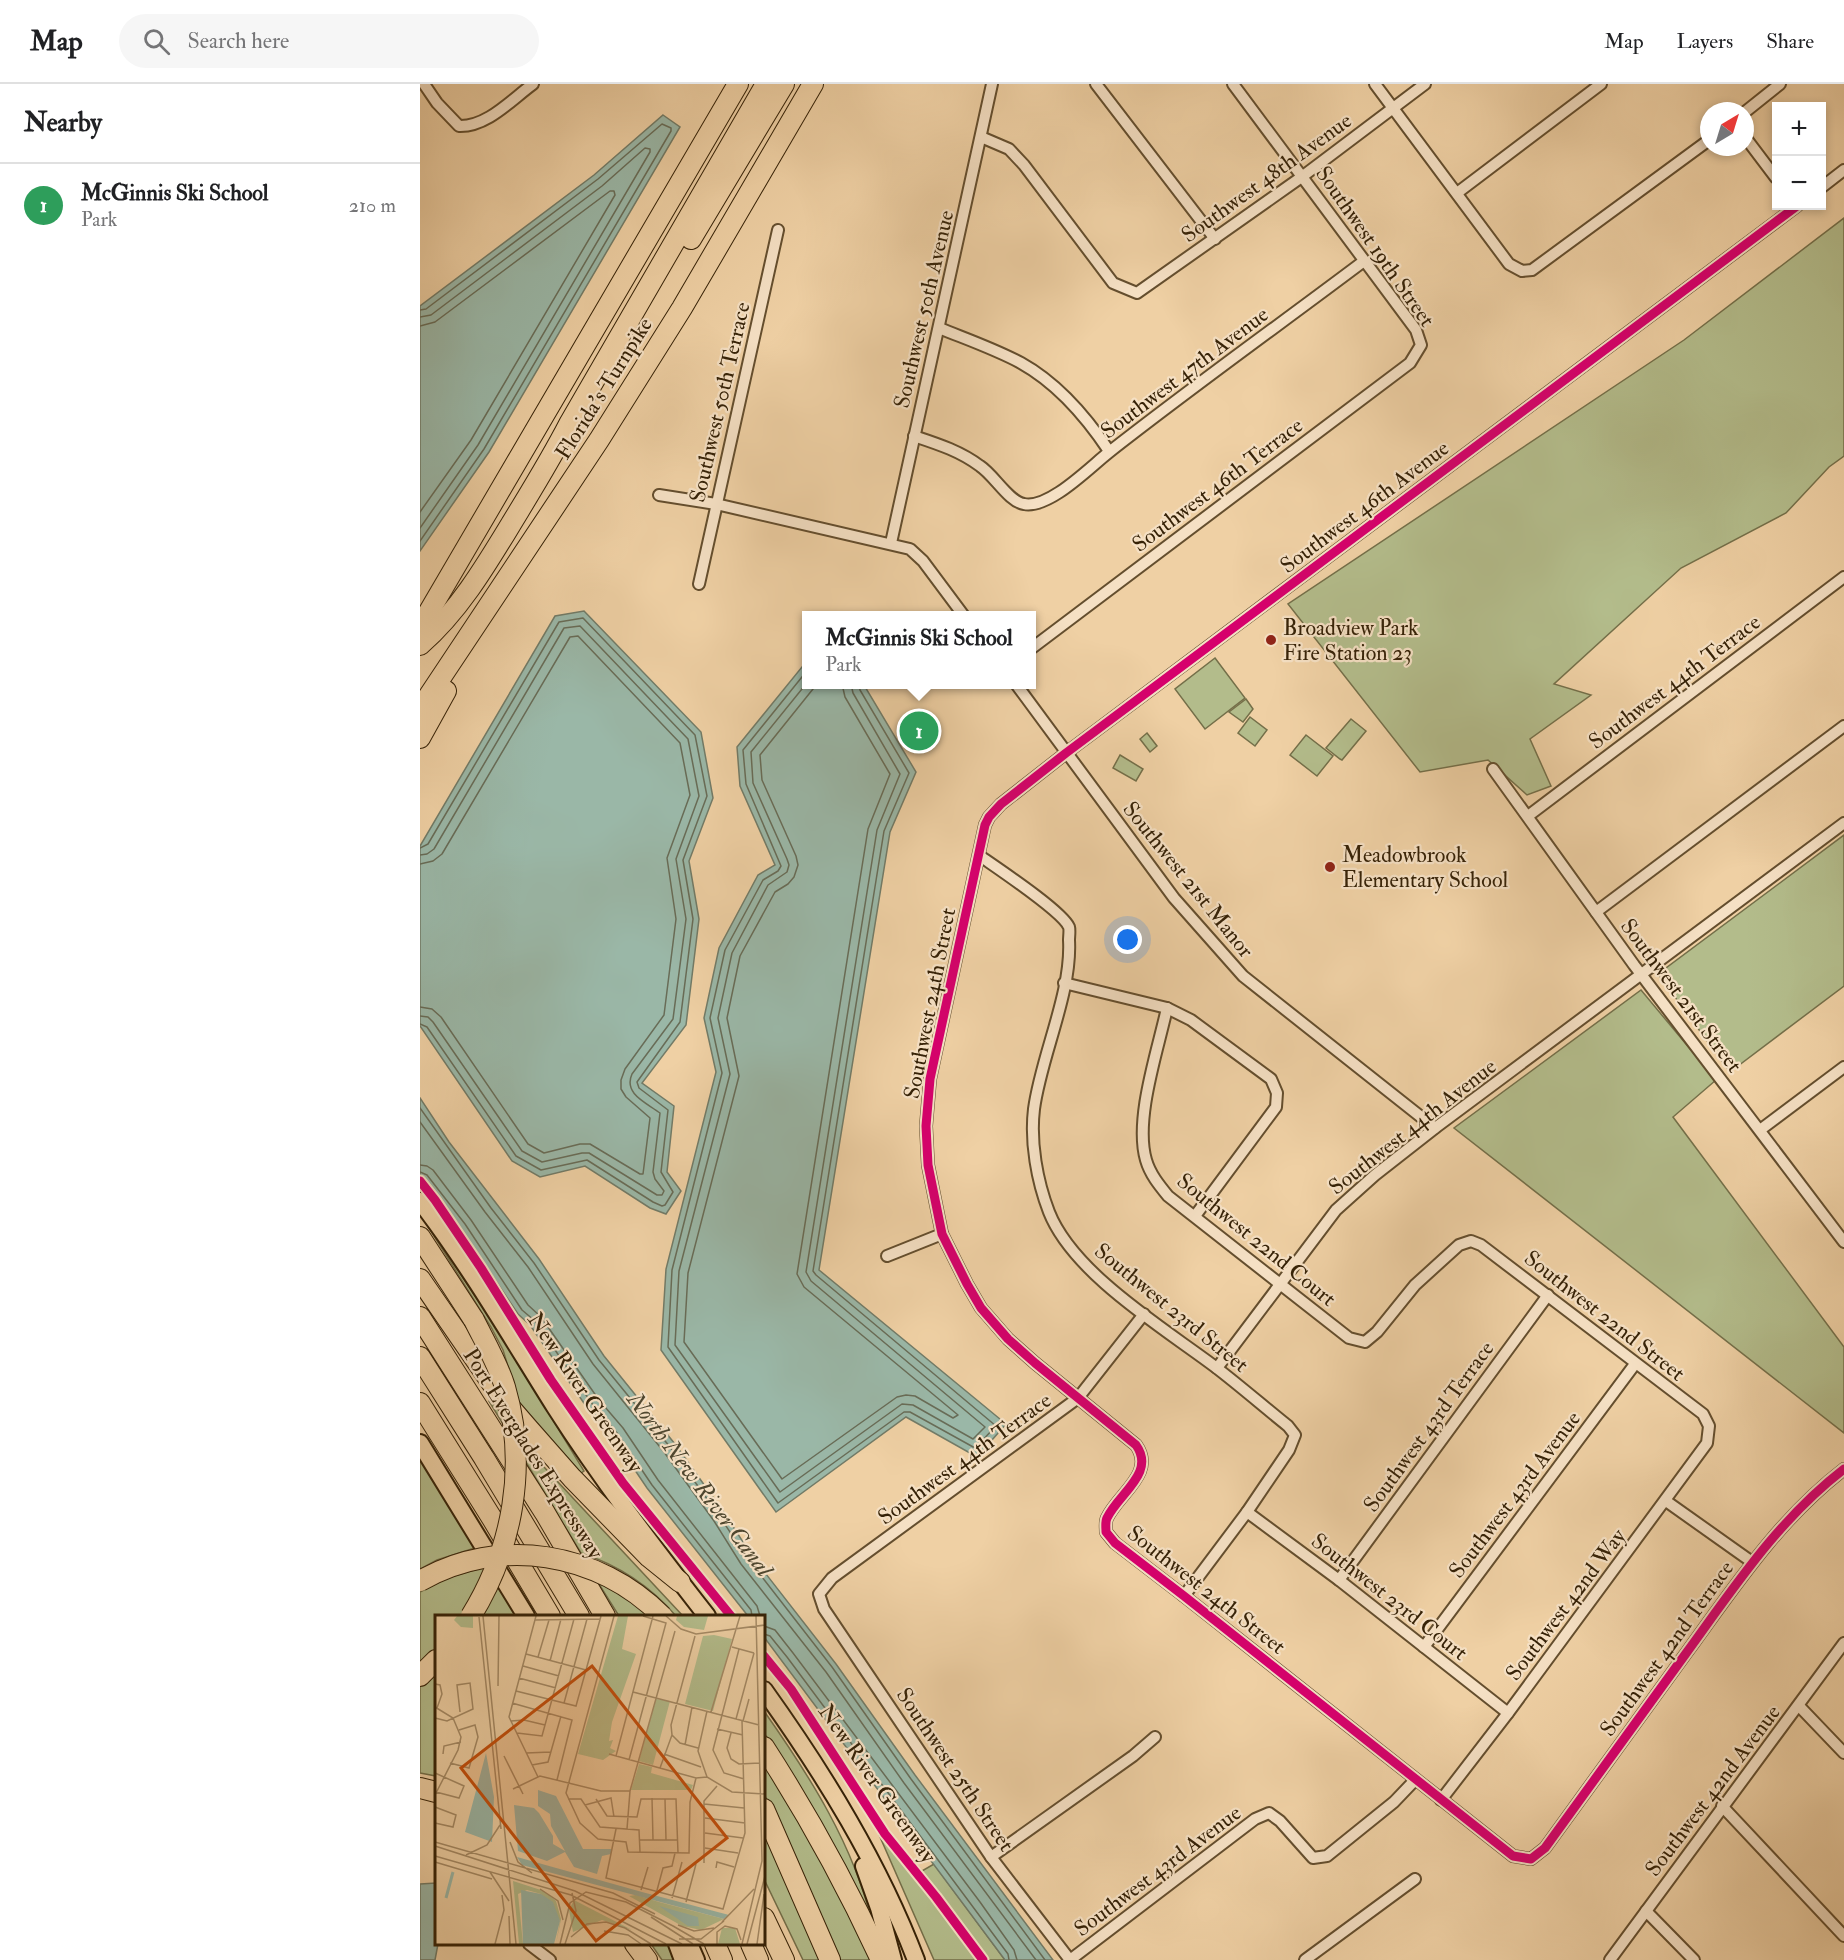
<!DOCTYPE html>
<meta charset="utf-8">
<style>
body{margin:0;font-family:"IM FELL Double Pica",serif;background:#f6f6f6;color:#202124}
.controls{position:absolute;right:18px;top:18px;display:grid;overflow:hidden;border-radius:0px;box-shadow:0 3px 9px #0003}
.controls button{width:54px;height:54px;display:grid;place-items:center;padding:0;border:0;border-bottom:2px solid #e0e0e0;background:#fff;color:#202124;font:30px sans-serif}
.compass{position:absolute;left:1280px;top:18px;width:54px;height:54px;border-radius:50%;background:#fff;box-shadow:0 3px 9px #0003;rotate:38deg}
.you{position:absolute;left:708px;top:856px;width:21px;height:21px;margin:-15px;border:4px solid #fff;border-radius:50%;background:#1a73e8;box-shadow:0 0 0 9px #1a73e833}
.badge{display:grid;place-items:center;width:39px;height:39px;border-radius:50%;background:#8f2418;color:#fff;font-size:20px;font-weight:700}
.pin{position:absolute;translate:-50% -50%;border:3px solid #fff;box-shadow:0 2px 6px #0006}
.popup{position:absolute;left:382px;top:527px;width:234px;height:78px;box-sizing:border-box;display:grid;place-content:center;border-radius:0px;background:#fff;filter:drop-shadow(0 2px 4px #0005);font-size:20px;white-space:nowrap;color:#757577}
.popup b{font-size:22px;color:#202124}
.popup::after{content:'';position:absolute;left:50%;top:100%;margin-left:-12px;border:12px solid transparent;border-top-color:#fff}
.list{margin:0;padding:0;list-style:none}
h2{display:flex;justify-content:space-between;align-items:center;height:78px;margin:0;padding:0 24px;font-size:26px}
h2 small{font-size:20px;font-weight:400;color:#757577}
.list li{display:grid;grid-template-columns:39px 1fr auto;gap:18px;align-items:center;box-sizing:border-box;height:84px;padding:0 24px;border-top:2px solid #e0e0e0}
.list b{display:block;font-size:22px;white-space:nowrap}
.list p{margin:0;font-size:20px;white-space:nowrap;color:#757577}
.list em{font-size:20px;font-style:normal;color:#757577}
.icon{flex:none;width:33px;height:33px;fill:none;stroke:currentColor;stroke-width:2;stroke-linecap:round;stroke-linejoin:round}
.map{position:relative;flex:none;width:1424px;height:1876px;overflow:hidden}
header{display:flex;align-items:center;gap:36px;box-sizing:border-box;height:84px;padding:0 30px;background:#fff;border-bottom:2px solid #e0e0e0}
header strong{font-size:28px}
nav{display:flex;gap:33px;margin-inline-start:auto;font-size:21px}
.search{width:420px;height:54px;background:#f6f6f6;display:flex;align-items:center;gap:15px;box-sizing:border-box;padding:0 21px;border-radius:33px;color:#757577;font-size:22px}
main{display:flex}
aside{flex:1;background:#fff}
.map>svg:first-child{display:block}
.green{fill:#b3bc8b;stroke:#746f49;stroke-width:1.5}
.water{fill:#9ab7a7;stroke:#727b67;stroke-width:1.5}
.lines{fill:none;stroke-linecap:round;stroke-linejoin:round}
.shore{stroke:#686c57;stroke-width:1.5}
.street-casing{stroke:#644e2e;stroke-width:14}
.primary-casing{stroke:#362207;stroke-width:20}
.highway-casing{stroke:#362207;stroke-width:22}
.street{stroke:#f5e0c4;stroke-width:10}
.primary{stroke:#efd0a4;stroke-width:16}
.highway{stroke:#efd0a4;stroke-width:20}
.highway-bridge-casing{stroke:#362207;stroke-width:22;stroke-linecap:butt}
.highway-bridge{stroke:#efd0a4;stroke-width:20}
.cycleway-casing{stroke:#f5e0c4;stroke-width:13}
.cycleway{stroke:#d6006c;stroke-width:9}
.poi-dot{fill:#8f2418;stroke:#f5e0c4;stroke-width:2}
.labels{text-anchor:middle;stroke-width:4.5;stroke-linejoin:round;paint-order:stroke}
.street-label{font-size:22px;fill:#362207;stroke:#f5e0c4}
.poi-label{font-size:22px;fill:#362207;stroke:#f5e0c4;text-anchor:start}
.water-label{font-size:24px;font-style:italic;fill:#4f472f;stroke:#f5e0c4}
.inset-river{fill:none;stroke:#9ab7a7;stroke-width:3}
.inset-road{fill:none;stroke:#a58a65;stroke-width:1.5}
.view{fill:#c44e0b;fill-opacity:0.15;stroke:#c44e0b;stroke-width:3}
.inset-edge{fill:none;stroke:#362207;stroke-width:3}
</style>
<header>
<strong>Map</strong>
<div class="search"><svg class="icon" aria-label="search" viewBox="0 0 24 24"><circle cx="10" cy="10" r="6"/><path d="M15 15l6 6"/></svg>Search here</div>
<nav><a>Map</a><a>Layers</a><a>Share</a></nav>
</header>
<main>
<aside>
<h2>Nearby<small></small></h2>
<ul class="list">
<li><span class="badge" style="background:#2e9e5b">1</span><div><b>McGinnis Ski School</b><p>Park</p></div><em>210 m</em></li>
</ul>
</aside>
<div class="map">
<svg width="1424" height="1876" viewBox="0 0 1424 1876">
<rect width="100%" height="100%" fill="#efd0a4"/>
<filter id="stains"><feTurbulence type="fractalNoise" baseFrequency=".00333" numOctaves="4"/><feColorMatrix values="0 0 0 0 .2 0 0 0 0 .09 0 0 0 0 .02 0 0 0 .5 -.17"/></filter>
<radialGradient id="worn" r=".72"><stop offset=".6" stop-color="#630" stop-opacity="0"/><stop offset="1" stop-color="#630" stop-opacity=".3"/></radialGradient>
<g class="green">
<polygon points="1424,134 1424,372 1409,383 1366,429 1261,484 1134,600 1171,611 1110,655 1131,702 1107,711 1068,676 1000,688 868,520 1264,256"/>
<polygon points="795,574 825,614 785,645 755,605"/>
<polygon points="826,615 833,625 823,638 809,628"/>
<polygon points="830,633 847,646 835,662 818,649"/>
<polygon points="931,635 946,647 922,676 920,675 906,664"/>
<polygon points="727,649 737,662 730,668 720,655"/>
<polygon points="886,651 913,672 897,692 870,671"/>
<polygon points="700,671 723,685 716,697 693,684"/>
<polygon points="1424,751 1424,902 1310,988 1238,890"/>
<polygon points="1221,906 1296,996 1253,1033 1424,1263 1424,1349 1034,1044"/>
<polygon points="4,1136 78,1246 164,1387 161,1389 99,1318 83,1266 71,1243"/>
<path d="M71,1315L124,1383L263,1532H256C231,1503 198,1481 161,1469L69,1317Z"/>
<polygon points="0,1376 58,1463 17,1476 0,1485"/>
<polygon points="68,1482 96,1532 16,1532 16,1692 0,1689 0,1508 27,1494"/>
<polygon points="177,1497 212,1517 228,1532 199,1532"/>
<path d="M344,1627C389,1691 434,1761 452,1839L394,1726L344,1649Z"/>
<polygon points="344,1673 374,1720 454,1876 419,1876 377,1776 344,1710"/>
<polygon points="344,1737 400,1876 383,1876 344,1795"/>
<polygon points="457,1746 468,1747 502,1787 514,1780 585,1876 514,1876"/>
<polygon points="231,1860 250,1860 256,1876 242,1876"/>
</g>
<g class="water">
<polygon points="243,31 260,43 69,368 0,467 0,222 174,91"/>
<polygon points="164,527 281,648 293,714 269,777 279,835 266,941 222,999 254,1022 247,1088 261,1107 246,1130 230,1124 165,1082 120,1093 92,1077 0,942 0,762 135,532"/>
<polygon points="386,578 386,600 444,601 496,688 470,748 399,1186 586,1340 557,1373 486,1333 356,1428 241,1266 246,1185 296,988 284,934 299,864 338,791 355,781 320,702 317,663"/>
<polygon points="0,1014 29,1058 119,1175 184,1272 255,1360 305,1430 332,1472 416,1580 495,1691 633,1876 585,1876 344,1553 344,1532 328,1532 227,1404 192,1352 168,1325 110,1241 98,1230 40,1144 0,1091"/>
<polygon points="16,1799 16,1860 18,1860 15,1876 0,1876 0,1800"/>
</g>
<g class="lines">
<g class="shore">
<polyline points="0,226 6,225 178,95 242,40 251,44 251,47 64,365 0,457"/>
<polyline points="0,233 11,231 182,102 225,64 230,65 230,68 58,361 0,444"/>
<polyline points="0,242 15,238 190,107 194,107 195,111 51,356 0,428"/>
<polyline points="386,588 323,666 326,700 361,782 358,787 343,796 305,866 290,934 302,989 252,1186 248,1263 358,1419 484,1328 490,1328 555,1364 576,1342 396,1191 393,1187 464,747 489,689 440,606 439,600"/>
<polyline points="386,600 331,668 333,699 367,775 369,781 367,788 348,801 312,869 298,934 310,990 259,1187 255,1261 360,1408 482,1320 493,1321 553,1355 565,1343 391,1197 386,1188 457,746 480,690 433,609 431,600"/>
<polyline points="397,600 340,671 342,696 376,772 378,781 374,793 368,800 355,808 320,872 307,934 319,992 268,1189 264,1258 362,1395 477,1313 486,1311 495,1312 533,1334 538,1331 384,1203 377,1190 448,745 470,690 425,613 422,600"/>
<polyline points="0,764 8,760 139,538 163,534 275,651 287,712 263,776 273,835 260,938 217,998 219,1004 248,1026 241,1088 253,1108 245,1121 242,1122 233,1118 167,1076 121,1086 96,1072 7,943 0,940"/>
<path d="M0,771L7,770L14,765L144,544L160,542L268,655L279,712L256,775L266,835L253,935L212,990C203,1010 227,1019 240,1029L233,1088L235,1095L244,1107L242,1111H237L169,1069H162L122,1078L102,1067L13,938L8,933L0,932"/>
<polyline points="0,780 13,777 22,770 150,553 158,552 260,659 270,711 247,774 256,835 244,931 205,985 201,996 201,1005 206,1013 230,1034 223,1090 220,1090 170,1060 160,1060 124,1069 108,1060 21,933 12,925 0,923"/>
<polyline points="0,1024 71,1124 114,1179 179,1276 250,1363 300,1433 328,1475 412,1583 491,1695 625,1876"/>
<polyline points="0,1038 65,1128 108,1183 173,1280 244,1368 294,1437 321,1480 406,1588 484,1699 616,1876"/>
<polyline points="0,1081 7,1082 13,1086 51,1136 108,1221 121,1233 179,1316 203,1344 238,1396 337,1522 340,1532"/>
<polyline points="0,1088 7,1091 45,1140 102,1226 115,1237 173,1321 197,1349 232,1401 331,1526 332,1532"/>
<polyline points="344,1542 355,1546 373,1569 560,1818 594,1866 597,1876"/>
<polyline points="344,1550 350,1552 367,1573 588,1870 589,1876"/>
</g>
<g class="street-casing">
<g id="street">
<path d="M4,0L17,19L39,42C67,43 91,16 113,0"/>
<polyline points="676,0 795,155"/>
<polyline points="955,0 1089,180 1102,187 1112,186 1289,56"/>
<polyline points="1325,28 1360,0"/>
<polyline points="561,53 589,65 604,81 693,199 717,209 883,92 1005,0"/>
<polyline points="1325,53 1356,94"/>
<polyline points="1402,103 1424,86"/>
<polyline points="1037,109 1181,0"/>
<path d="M1377,122L646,669L581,720L569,733L565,741L510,995L506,1042L508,1081L522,1150L547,1200L561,1224L588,1255L615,1279L716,1361C736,1389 699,1409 687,1434C685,1438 686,1443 686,1448L695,1459L764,1512L1093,1772L1111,1775L1125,1764C1172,1699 1220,1633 1267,1568C1315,1502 1359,1435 1424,1385"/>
<path d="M519,244C546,255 575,265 601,279C637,299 667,334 689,367"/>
<path d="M494,352C518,360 540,367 560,382C574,391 589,418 604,420C629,425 669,384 688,369C772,303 859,241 944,177"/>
<polyline points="239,411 296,420 490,465 503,477 544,532"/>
<polyline points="471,459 572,0"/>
<polyline points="279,500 358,146"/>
<polyline points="612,564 990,279 1001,261 996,246 813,0"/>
<polyline points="596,600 754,814 823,892 1015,1044"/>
<polyline points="1073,685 1214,881 1424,1158"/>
<polyline points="1108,732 1424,493"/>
<path d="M560,772C577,784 642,827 649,843C650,846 649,853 649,856C652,909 621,972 614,1025C610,1058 617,1097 629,1128C653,1189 742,1243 794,1282C819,1301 843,1322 868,1342L875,1351L869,1366L827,1428L764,1512"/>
<polyline points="1176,828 1424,642"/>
<polyline points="644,899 747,924 771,936 851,995 857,1009 856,1023 775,1132"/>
<path d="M747,924C738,966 714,1035 726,1076C730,1090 739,1101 748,1112L929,1254L945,1258L957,1248L995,1201L1039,1161L1051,1157L1061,1161L1283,1330L1289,1342L1287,1359L1088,1629L1021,1716"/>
<polyline points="1340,1046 1424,983"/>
<polyline points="467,1172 522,1150"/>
<polyline points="797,1284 916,1126 955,1091 1015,1044 1424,739"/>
<polyline points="1246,1417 1332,1478"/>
<polyline points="827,1428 919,1496 1088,1629"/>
<polyline points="919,1496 1128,1211"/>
<polyline points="1004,1563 1215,1280"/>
<polyline points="1379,1622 1424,1669"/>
<polyline points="1302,1722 1424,1852"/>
<polyline points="571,1773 713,1672 735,1653"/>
<polyline points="1226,1827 1274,1876"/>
<polyline points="109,1860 130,1876"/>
<polyline points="650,1876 571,1773 404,1525 399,1510 412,1494 658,1314 724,1230"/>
<polyline points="650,1876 835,1735 849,1729 860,1737 893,1774 907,1772 974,1718 995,1696"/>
<polyline points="885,1876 995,1795"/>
<polyline points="1190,1876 1424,1559"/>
</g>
</g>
<g class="primary-casing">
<g id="primary">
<path d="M0,1117C50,1182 91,1253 135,1323C181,1395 234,1464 287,1532"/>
<polyline points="0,1359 106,1532"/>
<path d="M344,1606C404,1690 459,1779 496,1876"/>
<polyline points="444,1782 459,1824 473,1876"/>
<polyline points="257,1860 263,1876"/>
<polyline points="269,1860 276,1876"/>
</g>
</g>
<g class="highway-casing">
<g id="highway">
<polyline points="271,155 364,0"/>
<polyline points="0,543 318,0"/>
<path d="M0,561C38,528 65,483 91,440C111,407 131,375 149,340L346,0"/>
<polyline points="0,625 179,356 262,224 393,0"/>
<polyline points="0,654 26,607"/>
<polyline points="0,1153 54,1236"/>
<polyline points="0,1195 82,1314 107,1343 152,1394 229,1473 260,1498"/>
<polyline points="0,1233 125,1429 185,1532"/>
<polyline points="0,1273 64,1374 159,1532"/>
<polyline points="0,1319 73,1436 130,1532"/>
<polyline points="0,1592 16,1576"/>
<path d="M344,1663C388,1731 427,1802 461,1876"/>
<polyline points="0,1704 16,1708"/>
<polyline points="344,1725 410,1876"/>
<polyline points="344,1834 364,1876"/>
<polyline points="215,1860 227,1876"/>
<polyline points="295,1860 302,1876"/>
<polyline points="331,1860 338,1876"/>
</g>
</g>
<use href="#street" class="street"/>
<use href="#primary" class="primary"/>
<use href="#highway" class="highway"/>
<g class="highway-bridge-casing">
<g id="highway-bridge">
<path d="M0,1497C79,1451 179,1468 242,1532"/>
<path d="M51,1532C93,1464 108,1381 85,1303C78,1280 65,1258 54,1236"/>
</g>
</g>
<use href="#highway-bridge" class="highway-bridge"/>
<g class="cycleway-casing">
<g id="cycleway">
<path d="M1377,122L646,669L581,720L569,733L565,741L510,995L506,1042L508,1081L522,1150L547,1200L561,1224L588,1255L615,1279L716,1361C736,1389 699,1409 687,1434C685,1438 686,1443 686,1448L695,1459L764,1512L1093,1772L1111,1775L1125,1764C1172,1699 1220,1633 1267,1568C1315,1502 1359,1435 1424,1385"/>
<polyline points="0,1097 15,1116 61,1184 131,1296 203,1399 311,1532"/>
<polyline points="344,1572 371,1605 465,1750 516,1813 563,1876"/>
</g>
</g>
<use href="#cycleway" class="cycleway"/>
</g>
<g class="poi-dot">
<circle cx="851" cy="556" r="6"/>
<circle cx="910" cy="783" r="6"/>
</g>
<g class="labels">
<g class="street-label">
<text transform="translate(846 93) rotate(-36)" y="8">Southwest 48th Avenue</text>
<text transform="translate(956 162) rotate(55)" y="8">Southwest 19th Street</text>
<text transform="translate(503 225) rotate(-77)" y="8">Southwest 50th Avenue</text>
<text transform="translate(764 288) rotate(-37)" y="8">Southwest 47th Avenue</text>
<text transform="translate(183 304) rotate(-58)" y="8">Florida's Turnpike</text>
<text transform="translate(299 318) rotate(-77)" y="8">Southwest 50th Terrace</text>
<text transform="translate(797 400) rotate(-37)" y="8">Southwest 46th Terrace</text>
<text transform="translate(944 422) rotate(-37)" y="8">Southwest 46th Avenue</text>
<text transform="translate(1254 597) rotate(-37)" y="8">Southwest 44th Terrace</text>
<text transform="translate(769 795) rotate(51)" y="8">Southwest 21st Manor</text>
<text transform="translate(1262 911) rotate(53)" y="8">Southwest 21st Street</text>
<text transform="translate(509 919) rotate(-79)" y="8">Southwest 24th Street</text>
<text transform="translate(992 1042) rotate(-38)" y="8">Southwest 44th Avenue</text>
<text transform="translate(837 1155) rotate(39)" y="8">Southwest 22nd Court</text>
<text transform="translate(752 1223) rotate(39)" y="8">Southwest 23rd Street</text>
<text transform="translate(1185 1231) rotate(38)" y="8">Southwest 22nd Street</text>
<text transform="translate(166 1308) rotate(56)" y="8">New River Greenway</text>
<text transform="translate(1008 1342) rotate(-54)" y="8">Southwest 43rd Terrace</text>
<text transform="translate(114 1369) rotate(58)" y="8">Port Everglades Expressway</text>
<text transform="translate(544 1374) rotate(-36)" y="8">Southwest 44th Terrace</text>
<text transform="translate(1094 1410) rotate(-53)" y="8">Southwest 43rd Avenue</text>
<text transform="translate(787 1505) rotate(38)" y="8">Southwest 24th Street</text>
<text transform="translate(970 1512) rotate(38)" y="8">Southwest 23rd Court</text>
<text transform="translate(1145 1520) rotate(-53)" y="8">Southwest 42nd Way</text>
<text transform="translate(1246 1564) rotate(-54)" y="8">Southwest 42nd Terrace</text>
<text transform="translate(536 1685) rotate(56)" y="8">Southwest 25th Street</text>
<text transform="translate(458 1699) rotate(55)" y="8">New River Greenway</text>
<text transform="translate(1292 1706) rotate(-53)" y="8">Southwest 42nd Avenue</text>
<text transform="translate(737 1786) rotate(-37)" y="8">Southwest 43rd Avenue</text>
</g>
<g class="poi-label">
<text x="863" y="551">Broadview Park<tspan x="863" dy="25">Fire Station 23</tspan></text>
<text x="922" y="778">Meadowbrook<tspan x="922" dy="25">Elementary School</tspan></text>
</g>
<g class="water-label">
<text transform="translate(280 1400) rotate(53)" y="8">North New River Canal</text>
</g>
</g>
<g transform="translate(15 1531)">
<rect width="330" height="330" fill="#efd0a4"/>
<path d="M22,1H38V13L26,12L19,5ZM183,1H193L187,34L201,39L177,107L174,126L178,125L175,133L181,136L168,145L143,139ZM242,1H273L269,15L249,12L241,5ZM279,20L297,24L278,96L250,89L268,21ZM221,84L235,86L218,150L204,146ZM204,149L217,152L216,158L258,170L256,175H196ZM78,266L109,276L121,286L126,304L121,329L125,306L106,279L92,275L83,279L88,329H84ZM201,280L224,287L289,304L266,315L247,311L194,281ZM139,285L197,315L167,305L138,317L134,295ZM287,313H300L305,329H283Z" fill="#b3bc8b"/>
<path d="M51,138L59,182L57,227L30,217ZM103,175L121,181L148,234H176V239L167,241L162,259L139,252L130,237L112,246L83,236L79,190L99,193L104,198L118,221V229L130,236L116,211L115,199L103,191ZM82,242L207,277L294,300L289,304L87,250ZM86,275L106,279L118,287L125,306L119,329H88ZM224,291L263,302L264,311H253Z" fill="#9ab7a7"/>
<path class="inset-river" d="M11,283L18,257"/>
<path class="inset-road" d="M48,1L81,329M101,1L74,102L103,162M179,1L131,178L145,208L163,224L191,227L193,237L254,238L255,187L261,163M231,1L246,14L261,19L330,10M44,2L66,214M100,5L165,4M297,32L319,38M304,34L278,135L289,158L309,164M91,39L151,55M103,42L114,5M115,46L126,4M88,51L124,61M84,63L121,73M0,69L5,70L7,79L2,93M63,71L64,1M81,76L141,91L166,1M198,77L324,110M77,88L137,105L122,165M129,88L152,4M0,92L18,103L26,122L23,135L0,180M272,96L263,136L272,162L297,177L330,179M276,97L305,1M0,103L12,106L38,94L35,68L22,70L25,97M301,104L319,38M76,106L89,105L110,110M308,106L314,84M282,114L308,120M82,118L107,121L139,4M296,118L292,133L296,144L304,149L325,148M237,120L245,128L263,133M250,130L257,92M91,138L116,137M8,139L9,131L26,127M174,139L261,163L272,162M229,139L266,152M69,141L88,179M181,141L218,1M194,145L231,8L208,1M15,148L34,153L43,122L40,110L24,115M97,150L113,147L126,101M225,153L237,120L236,110L260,21M0,158L29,171L24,183L1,177M78,174L105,161L166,176H195M217,183L218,225M133,184H146L165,212L204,215L205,237M161,184L172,201L202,202L206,184H241L243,238M230,184L231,225M269,189L309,193M150,190L176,183L179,202M0,192L21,200L18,212L0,208M270,203L310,208M181,214L171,263L288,294L310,218L307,106M192,214L195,176L240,16M270,218L308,223M205,225H243M0,227L178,278L220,299M75,227L83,247L97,258M0,231L140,276L247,329M270,233L303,238M31,240L52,230L65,210M0,241L136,280L231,329M0,247L57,264M269,248V186L282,171M281,253L282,247L299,252M55,257L74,286M105,274L123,286L128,305M206,275L213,252M221,279L228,253L237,251L240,238M237,283L247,247M251,287L261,249M74,301L75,329M216,302L258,329M287,307L319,274M243,310L259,316L279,313M238,311L269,329M169,316L193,320L206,329M136,322L152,309L171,307L190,313L216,329M244,324H266L289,306M60,329L69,295L67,280M125,329L135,288L151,277L191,287L240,312M130,329L141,296L137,278M282,329V317L290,311L302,314L306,325M307,329L327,246L321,1M312,329L330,261M322,329L329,279"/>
<path class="view" d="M157,51L292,223L161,326L26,153Z"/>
<rect width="330" height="330" class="inset-edge"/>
</g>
<rect width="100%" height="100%" filter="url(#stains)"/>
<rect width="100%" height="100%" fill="url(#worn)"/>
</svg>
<div class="controls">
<button>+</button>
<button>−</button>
</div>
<svg class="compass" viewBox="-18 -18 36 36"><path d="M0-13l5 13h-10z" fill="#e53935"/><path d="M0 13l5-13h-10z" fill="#757577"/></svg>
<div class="you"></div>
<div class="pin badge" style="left:499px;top:647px;background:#2e9e5b">1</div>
<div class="popup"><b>McGinnis Ski School</b>Park</div>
</div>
</main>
